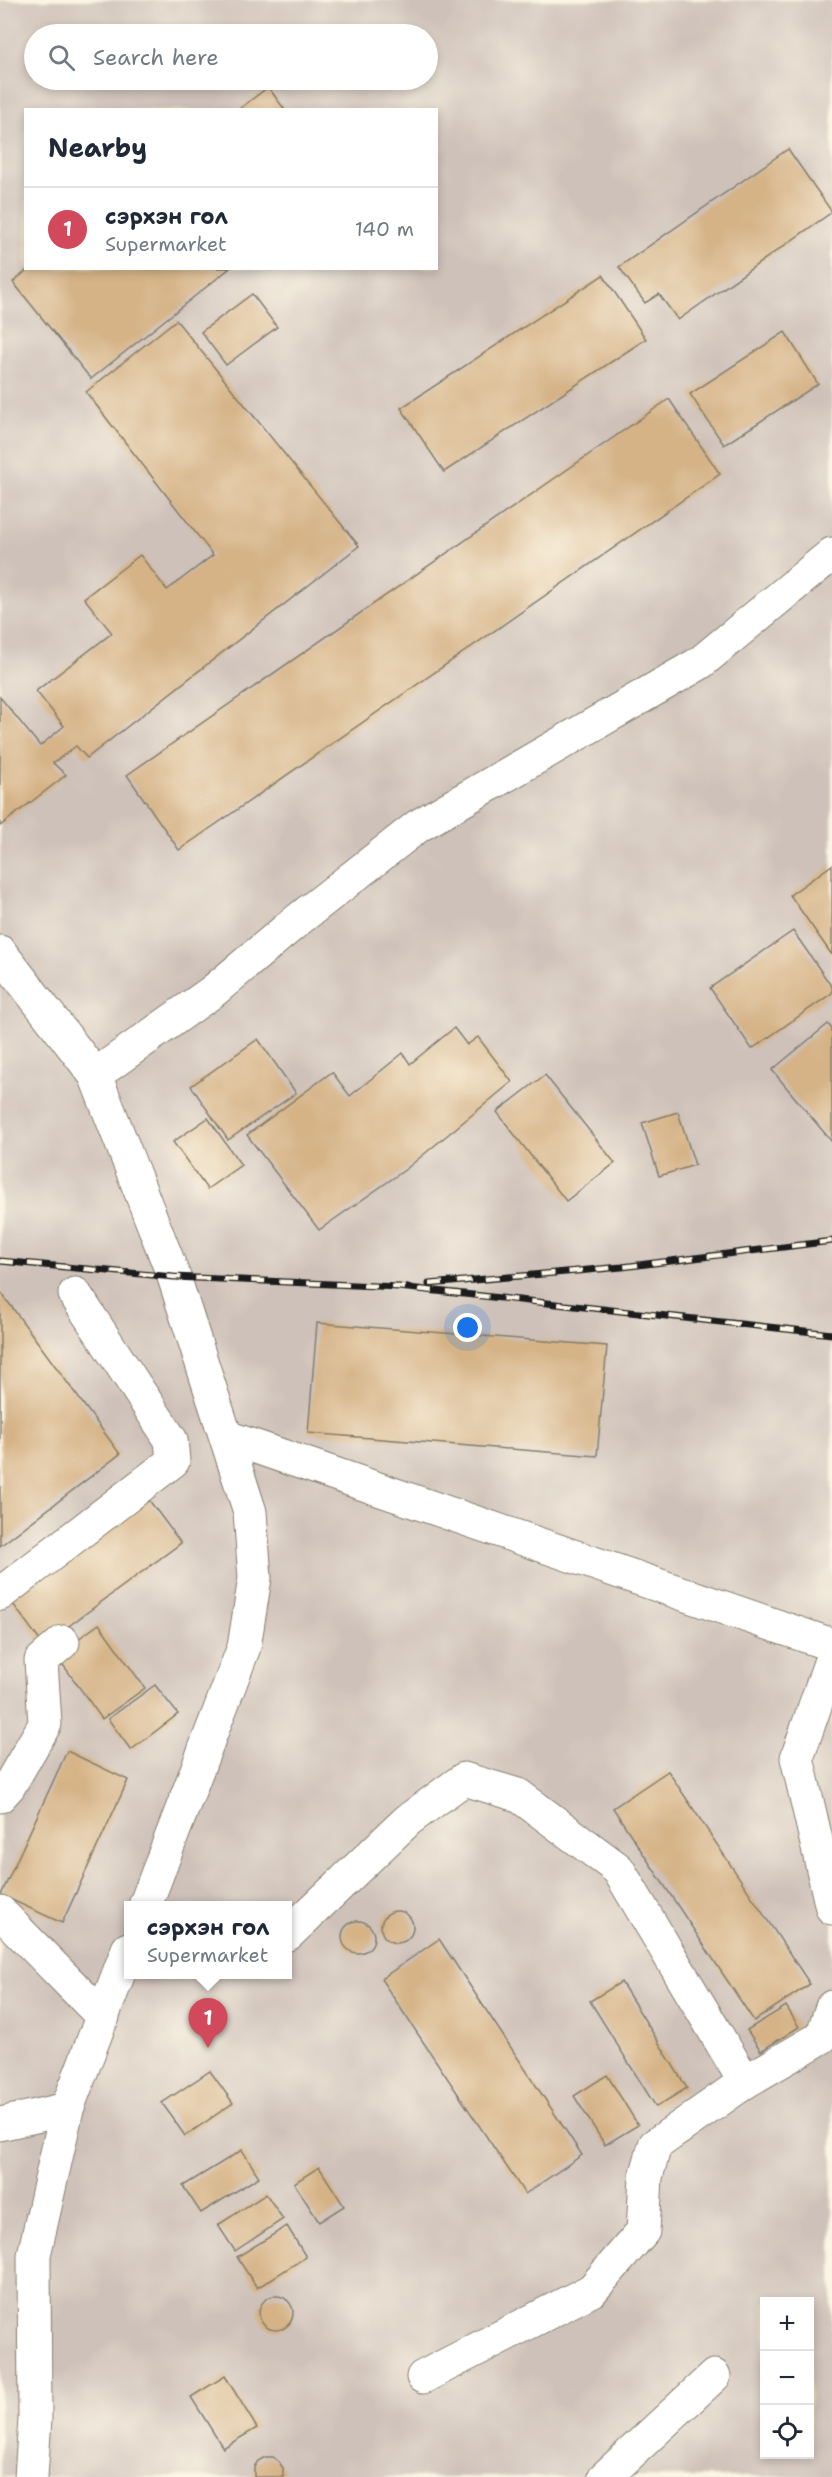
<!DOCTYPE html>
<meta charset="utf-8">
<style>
body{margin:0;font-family:"Shantell Sans",sans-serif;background:#f6f6f7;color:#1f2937}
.controls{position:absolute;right:18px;bottom:18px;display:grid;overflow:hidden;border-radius:0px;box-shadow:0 3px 9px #0003}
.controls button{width:54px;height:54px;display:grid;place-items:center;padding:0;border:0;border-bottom:2px solid #e0e1e3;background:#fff;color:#1f2937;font:30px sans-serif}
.you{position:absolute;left:468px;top:1328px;width:21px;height:21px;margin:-15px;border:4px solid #fff;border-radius:50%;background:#1a73e8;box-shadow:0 0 0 9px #1a73e833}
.badge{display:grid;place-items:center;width:39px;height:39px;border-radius:50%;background:#d1495b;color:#fff;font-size:20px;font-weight:700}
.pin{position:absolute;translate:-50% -50px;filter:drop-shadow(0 2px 3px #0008)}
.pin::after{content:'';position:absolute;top:32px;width:21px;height:18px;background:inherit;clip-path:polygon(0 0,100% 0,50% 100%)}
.popup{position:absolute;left:124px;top:1901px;width:168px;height:78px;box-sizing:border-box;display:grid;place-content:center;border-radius:0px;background:#fff;filter:drop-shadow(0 2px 4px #0005);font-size:20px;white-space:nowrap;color:#747a83}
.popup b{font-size:22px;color:#1f2937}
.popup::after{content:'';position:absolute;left:50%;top:100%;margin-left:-12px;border:12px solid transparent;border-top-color:#fff}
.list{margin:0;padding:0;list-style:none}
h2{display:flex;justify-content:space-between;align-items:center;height:78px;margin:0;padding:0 24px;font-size:26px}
h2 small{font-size:20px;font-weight:400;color:#747a83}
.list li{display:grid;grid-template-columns:39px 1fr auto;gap:18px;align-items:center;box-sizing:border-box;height:84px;padding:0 24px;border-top:2px solid #e0e1e3}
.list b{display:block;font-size:22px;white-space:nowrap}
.list p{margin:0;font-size:20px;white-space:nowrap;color:#747a83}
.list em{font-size:20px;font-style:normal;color:#747a83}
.icon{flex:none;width:33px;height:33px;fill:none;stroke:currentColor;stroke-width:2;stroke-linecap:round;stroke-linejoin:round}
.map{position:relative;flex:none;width:832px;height:2477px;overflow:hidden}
.search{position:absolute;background:#fff;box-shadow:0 3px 9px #0003;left:24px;top:24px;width:414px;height:66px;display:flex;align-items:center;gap:15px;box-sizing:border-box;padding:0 21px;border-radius:33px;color:#747a83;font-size:22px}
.panel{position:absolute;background:#fff;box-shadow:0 3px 9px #0003;left:24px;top:108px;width:414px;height:162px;border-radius:0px}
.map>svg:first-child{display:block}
.industrial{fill:#cec1b9;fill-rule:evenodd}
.building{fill:#d5b387}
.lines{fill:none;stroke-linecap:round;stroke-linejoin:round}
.minor-casing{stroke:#847e6c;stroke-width:35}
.minor{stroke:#fff;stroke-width:33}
.rail-casing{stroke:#1c1c1c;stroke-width:7}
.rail{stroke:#fcf5e5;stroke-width:4.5;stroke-dasharray:14;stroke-linecap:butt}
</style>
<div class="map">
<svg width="832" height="2477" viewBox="0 0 832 2477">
<rect width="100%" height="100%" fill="#fcf5e5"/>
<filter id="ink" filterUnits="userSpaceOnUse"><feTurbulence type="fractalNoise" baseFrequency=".0167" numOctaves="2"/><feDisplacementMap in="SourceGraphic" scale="12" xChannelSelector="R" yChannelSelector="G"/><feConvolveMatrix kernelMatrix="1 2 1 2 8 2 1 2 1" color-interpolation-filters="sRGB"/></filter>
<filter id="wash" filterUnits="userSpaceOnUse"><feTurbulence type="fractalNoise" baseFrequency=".008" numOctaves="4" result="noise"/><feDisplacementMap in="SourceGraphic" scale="24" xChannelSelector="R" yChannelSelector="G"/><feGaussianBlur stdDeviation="1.35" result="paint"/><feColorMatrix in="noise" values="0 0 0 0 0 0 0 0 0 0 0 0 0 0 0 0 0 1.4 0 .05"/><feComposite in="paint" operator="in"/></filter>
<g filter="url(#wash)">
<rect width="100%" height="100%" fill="#ebe0bd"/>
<path class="industrial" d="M0,0H832V2477H0ZM34,34H428V80H34ZM26,110H436V268H26ZM128,1906H288V1974H128ZM764,2302H810V2454H764Z"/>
<g id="blocks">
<g class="building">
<polygon points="268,87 285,110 238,110"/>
<polygon points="788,149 832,212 678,320 659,294 645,303 619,267"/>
<polygon points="30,268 230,268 91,379 13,282"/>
<polygon points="603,275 646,339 444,472 401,408"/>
<polygon points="252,294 277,327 226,365 201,332"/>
<polygon points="176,320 359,546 87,758 76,746 53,763 66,775 0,826 0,697 40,746 64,726 36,691 112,633 84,598 140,555 167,590 213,555 86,392"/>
<polygon points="785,332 818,384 724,445 690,394"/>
<polygon points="669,399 720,474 179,850 127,775"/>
<polygon points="832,865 832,955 790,895"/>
<polygon points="793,931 832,987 832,993 752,1049 710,988"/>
<polygon points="828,1024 832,1029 832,1142 772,1070"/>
<polygon points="454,1028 467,1045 478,1037 512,1082 406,1169 319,1230 247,1135 332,1072 350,1096 403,1053 410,1064"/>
<polygon points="258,1039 296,1093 228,1140 191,1086"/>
<polygon points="545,1075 615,1163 566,1201 497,1112"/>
<polygon points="678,1112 695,1165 659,1176 642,1123"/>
<polygon points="208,1118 241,1165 207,1189 173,1142"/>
<polygon points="0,1291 120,1454 0,1546"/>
<polygon points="317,1323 607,1346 597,1456 308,1433"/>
<polygon points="146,1496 181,1543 43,1645 8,1597"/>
<polygon points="99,1624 145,1688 102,1719 56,1655"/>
<polygon points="155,1685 178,1714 131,1750 108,1719"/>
<polygon points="67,1751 128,1780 62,1923 1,1895"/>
<polygon points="668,1771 810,1984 754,2021 613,1808"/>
<circle cx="397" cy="1927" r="16"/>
<circle cx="358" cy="1937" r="16"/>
<polygon points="439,1939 582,2155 525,2194 381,1979"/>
<polygon points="621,1982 687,2088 656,2107 590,2001"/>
<polygon points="786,2006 799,2027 761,2051 747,2030"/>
<polygon points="210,2071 233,2103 185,2136 162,2103"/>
<polygon points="607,2075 638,2125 605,2145 574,2096"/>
<polygon points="242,2150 259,2177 201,2213 183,2186"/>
<polygon points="319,2167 344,2206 319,2222 294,2183"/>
<polygon points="266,2194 283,2219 235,2251 218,2225"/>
<polygon points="287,2226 306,2257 257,2288 237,2257"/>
<circle cx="276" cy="2313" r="17"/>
<polygon points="225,2376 257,2428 223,2448 191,2397"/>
<polygon points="265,2457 273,2457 279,2462 283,2468 283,2477 254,2477 254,2467 258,2461"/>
</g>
</g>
</g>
<g filter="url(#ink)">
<use href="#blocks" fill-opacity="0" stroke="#847e6c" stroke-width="1.5"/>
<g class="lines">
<g class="minor-casing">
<g id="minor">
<polyline points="0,952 95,1075 174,1277 250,1512 255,1578 244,1647 145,1906"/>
<polyline points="95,1075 212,992 294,923 418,826 700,663 832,554"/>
<polyline points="227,1437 832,1645"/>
<polyline points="0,1594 173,1461 171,1440 75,1294"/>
<polyline points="832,1657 797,1758 832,1908"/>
<polyline points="0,1796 9,1786 45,1724 41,1661 63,1642"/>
<polyline points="0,1912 103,2017"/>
<polyline points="288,1934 408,1820 464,1779 518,1795 618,1869 745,2082"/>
<polyline points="0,2124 67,2109"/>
<polyline points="423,2377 592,2290 643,2231 646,2177 655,2145 745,2082 822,2037 832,2007"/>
<polyline points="31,2477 35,2419 34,2255 67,2109 128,1949"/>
<polyline points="605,2477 714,2376"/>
</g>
</g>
<use href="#minor" class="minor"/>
<g class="rail-casing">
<g id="rail">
<polyline points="0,1261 174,1277 399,1287 832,1334"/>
<polyline points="429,1284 622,1267 832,1241"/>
</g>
</g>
<use href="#rail" class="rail"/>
</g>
</g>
</svg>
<div class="controls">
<button>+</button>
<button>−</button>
<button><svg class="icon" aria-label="locate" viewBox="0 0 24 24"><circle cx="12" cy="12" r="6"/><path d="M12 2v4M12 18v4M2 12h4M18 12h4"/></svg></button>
</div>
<div class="you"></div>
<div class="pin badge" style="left:208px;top:2048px">1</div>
<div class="popup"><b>сэрхэн гол</b>Supermarket</div>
<div class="search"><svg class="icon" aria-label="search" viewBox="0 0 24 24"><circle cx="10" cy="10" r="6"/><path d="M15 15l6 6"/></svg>Search here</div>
<section class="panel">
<h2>Nearby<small></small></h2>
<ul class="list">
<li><span class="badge">1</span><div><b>сэрхэн гол</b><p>Supermarket</p></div><em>140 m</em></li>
</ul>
</section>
</div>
